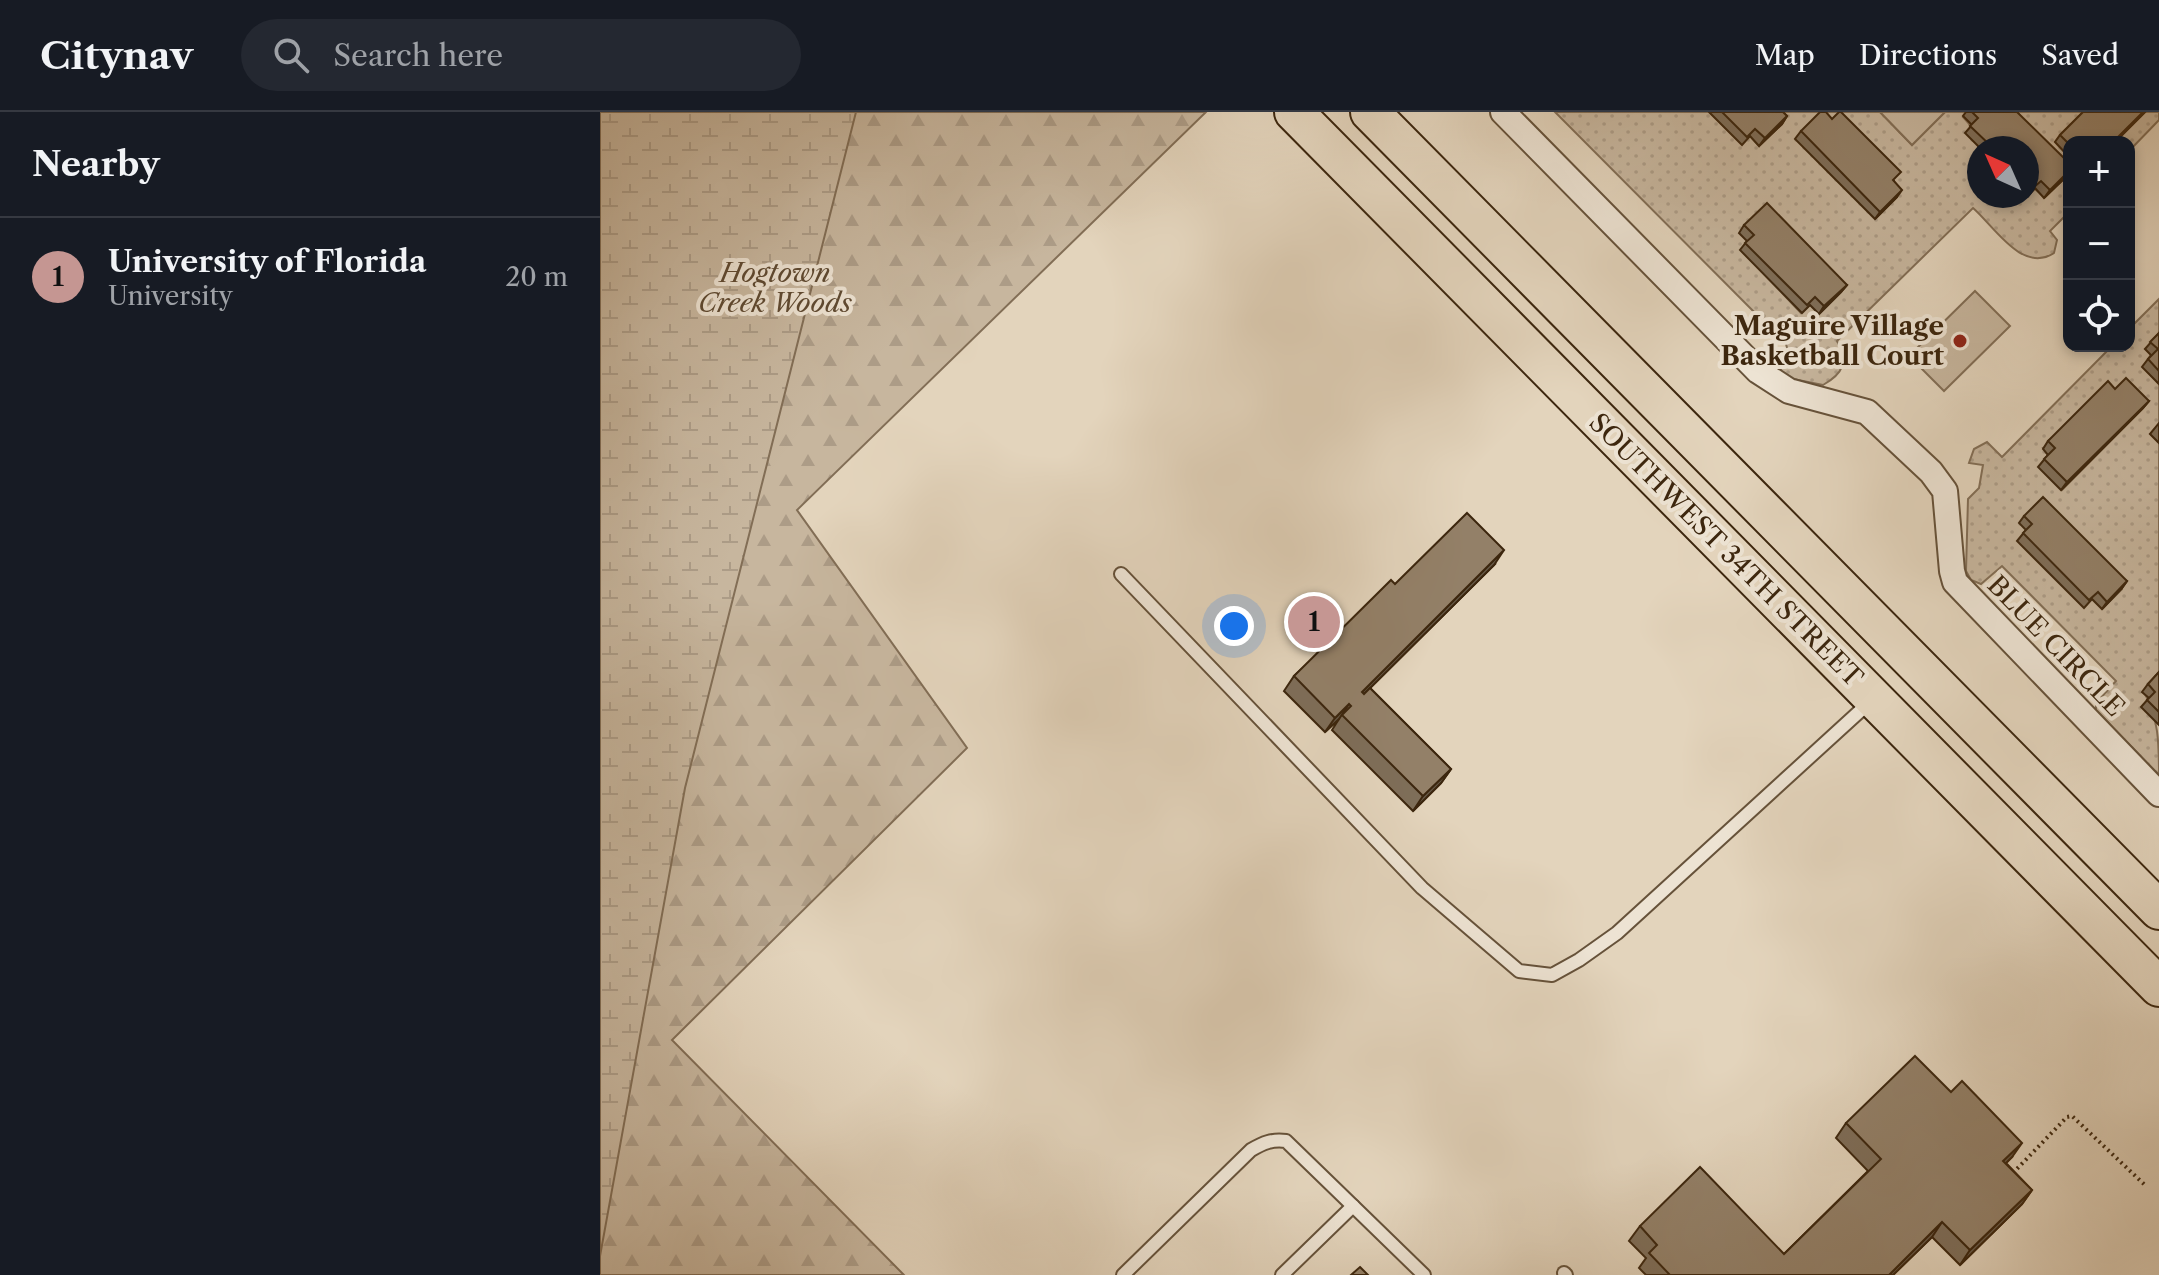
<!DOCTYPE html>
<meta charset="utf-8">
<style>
body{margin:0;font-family:"Libre Caslon Text",serif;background:#242831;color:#f1f3f6}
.controls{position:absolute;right:24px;top:24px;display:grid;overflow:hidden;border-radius:16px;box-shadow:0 4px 12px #0003}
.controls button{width:72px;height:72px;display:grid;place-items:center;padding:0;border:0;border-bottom:2px solid #363941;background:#171b24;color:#f1f3f6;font:40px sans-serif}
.compass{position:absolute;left:1367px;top:24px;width:72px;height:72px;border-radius:50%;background:#171b24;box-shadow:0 4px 12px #0003;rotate:315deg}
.you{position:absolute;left:634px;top:514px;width:28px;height:28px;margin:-20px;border:6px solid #fff;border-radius:50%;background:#1a73e8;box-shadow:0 0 0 12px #1a73e833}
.badge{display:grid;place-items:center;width:52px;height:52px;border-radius:50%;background:#c59692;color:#111;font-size:26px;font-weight:700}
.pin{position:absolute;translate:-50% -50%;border:4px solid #fff;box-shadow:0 2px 8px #0006}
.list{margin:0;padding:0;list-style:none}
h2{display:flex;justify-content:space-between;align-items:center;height:104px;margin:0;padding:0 32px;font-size:34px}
h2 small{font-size:26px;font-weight:400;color:#9ea1a6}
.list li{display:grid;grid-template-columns:52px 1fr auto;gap:24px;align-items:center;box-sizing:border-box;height:120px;padding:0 32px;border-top:2px solid #363941}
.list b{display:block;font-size:30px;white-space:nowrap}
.list p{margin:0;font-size:26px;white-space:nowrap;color:#9ea1a6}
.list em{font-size:26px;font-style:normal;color:#9ea1a6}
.icon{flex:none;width:44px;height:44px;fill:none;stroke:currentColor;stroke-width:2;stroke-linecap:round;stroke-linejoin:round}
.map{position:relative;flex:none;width:1559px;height:1163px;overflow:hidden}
header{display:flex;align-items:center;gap:48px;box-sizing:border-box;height:112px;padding:0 40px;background:#171b24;border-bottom:2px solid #363941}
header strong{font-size:38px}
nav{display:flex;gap:44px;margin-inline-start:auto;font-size:28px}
.search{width:560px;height:72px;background:#242831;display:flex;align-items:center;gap:20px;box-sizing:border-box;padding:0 28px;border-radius:44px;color:#9ea1a6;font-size:30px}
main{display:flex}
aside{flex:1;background:#171b24}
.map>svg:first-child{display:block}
.grass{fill:url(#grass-dots);stroke:#826e56;stroke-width:2;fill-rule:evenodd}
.forest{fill:url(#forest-firs);stroke:#826e56;stroke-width:2}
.wetland{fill:url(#wetland-marsh);stroke:#826e56;stroke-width:2}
.pitch{fill:#c7b69e;stroke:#826e56;stroke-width:2}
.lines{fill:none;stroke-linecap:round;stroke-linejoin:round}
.lane-casing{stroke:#66523a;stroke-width:16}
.street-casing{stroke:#66523a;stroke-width:28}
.primary-casing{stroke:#3c260e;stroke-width:42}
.path{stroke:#3c260e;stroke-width:4;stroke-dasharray:2 4;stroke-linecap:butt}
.lane{stroke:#ede3d3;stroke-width:12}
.street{stroke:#ede3d3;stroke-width:24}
.primary{stroke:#e3d4bc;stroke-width:38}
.wall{fill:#7e6e59;stroke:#3c260e;stroke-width:2}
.shaded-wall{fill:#675a49;stroke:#3c260e;stroke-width:2}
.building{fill:#938068;stroke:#3c260e;stroke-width:2}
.poi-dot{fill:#8f2418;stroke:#ede3d3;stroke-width:3}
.labels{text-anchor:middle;stroke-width:8;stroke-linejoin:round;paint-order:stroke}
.park-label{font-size:26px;font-style:italic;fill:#5f4a32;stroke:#ede3d3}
.poi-label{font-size:26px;font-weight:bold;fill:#3c260e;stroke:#ede3d3;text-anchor:end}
.street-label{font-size:26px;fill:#3c260e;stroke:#ede3d3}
</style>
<header>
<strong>Citynav</strong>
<div class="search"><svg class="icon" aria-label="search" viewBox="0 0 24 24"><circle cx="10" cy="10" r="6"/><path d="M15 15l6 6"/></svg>Search here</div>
<nav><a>Map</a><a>Directions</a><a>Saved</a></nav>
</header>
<main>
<aside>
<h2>Nearby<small></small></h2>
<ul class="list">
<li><span class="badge">1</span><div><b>University of Florida</b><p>University</p></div><em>20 m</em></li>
</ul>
</aside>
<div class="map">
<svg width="1559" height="1163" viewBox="0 0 1559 1163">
<defs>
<pattern id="grass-dots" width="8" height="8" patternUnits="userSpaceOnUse" patternTransform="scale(2)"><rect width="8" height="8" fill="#c7b69e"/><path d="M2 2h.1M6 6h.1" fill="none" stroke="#ac9c87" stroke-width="1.8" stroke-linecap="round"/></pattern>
<pattern id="forest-firs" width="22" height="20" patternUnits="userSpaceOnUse" patternTransform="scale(2)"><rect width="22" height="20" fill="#c7b69e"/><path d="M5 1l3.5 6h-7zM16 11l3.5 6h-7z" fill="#ac9c87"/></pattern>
<pattern id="wetland-marsh" width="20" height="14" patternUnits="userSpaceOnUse" patternTransform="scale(2)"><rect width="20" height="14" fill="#c7b69e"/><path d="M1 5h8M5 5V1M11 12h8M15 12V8" fill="none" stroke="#ac9c87"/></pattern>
</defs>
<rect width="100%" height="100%" fill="#e3d4bc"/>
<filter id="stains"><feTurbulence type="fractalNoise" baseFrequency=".0025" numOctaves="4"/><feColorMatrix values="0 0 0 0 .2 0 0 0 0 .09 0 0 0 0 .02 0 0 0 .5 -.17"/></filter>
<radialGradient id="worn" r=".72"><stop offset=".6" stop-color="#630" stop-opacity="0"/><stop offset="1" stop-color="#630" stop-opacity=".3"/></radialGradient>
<g class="grass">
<path d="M955,0H1109L1142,32L1150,24L1159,34L1171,0H1280L1312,33L1345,0H1368L1363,5C1385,26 1379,55 1379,84H1427L1435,77L1444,85L1467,62L1404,0H1485L1455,30L1469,45V100L1450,119L1457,128L1454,141C1422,162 1394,114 1373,96L1237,229C1248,250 1244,261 1223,273L1183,265L1179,259L1190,247L1186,232ZM1149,130L1219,201L1210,193L1201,201L1141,138Z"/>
<polygon points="1545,0 1559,0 1559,8 1529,39 1529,30 1515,30"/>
<path d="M1559,187V223L1545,237L1553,245L1543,255L1559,272V313L1550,322L1559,331V563L1543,579C1559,603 1559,634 1559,663L1496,598V591L1516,569L1402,454L1381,472L1371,468L1366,459L1368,387L1379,376L1383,353L1369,351L1374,337L1387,330L1402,345L1512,234H1529V217ZM1543,296L1462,378L1449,344L1443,336ZM1427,420L1522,476V477L1502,497L1492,487L1484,495L1418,429Z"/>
</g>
<polygon class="forest" points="0,0 606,0 197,398 367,636 72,928 304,1163 0,1163"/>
<polygon class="wetland" points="0,0 256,0 85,676 0,1144"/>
<g class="pitch">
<polygon points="1280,0 1345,0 1312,33"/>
<polygon points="1375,179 1410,214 1344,279 1309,244"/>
</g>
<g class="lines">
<g class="lane-casing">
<g id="lane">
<polyline points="521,462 822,776 919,859 952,863 979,848 1017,821 1271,589"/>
<polyline points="964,1161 966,1163"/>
<path d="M523,1163L651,1038C663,1031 672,1027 686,1029L753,1094"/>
<polyline points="682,1163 753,1094 824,1163"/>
</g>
</g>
<g class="street-casing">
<polyline id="street" points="903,0 1158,259 1189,279 1267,300 1331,360 1345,379 1352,459 1355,470 1559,682"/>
</g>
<g class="primary-casing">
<g id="primary">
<polyline points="694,0 1559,875"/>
<polyline points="770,0 1559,798"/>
</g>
</g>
<polyline class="path" points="1413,1061 1467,1005 1472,1004 1546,1074"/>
<use href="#lane" class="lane"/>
<use href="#street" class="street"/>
<use href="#primary" class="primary"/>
</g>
<g class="wall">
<polygon points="1109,0 1183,0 1187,4 1182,12 1159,34 1150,24 1142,33"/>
<polygon points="1366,0 1417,0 1468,63 1444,86 1435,76 1428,84 1427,83 1427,36 1380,36 1365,21 1372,13 1363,4"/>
<polygon points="1483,0 1545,0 1515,30 1469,30 1469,45 1455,30 1460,23"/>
<polygon points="1201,19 1294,69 1297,85 1275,107 1195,27"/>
<polygon points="1144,113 1247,173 1241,180 1219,202 1210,193 1202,201 1140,138 1147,129 1139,121"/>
<polygon points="1559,221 1559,272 1542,255 1551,243 1545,237"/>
<polygon points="1515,277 1549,289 1543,296 1461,378 1438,355 1448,343 1443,337 1448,329"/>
<polygon points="1559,311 1559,331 1550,322"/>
<polygon points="1424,404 1527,469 1522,476 1502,497 1492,487 1484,496 1417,429 1426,418 1419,411"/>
<polygon points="894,453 770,576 851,657 841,671 813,699 732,618 739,607 725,620 684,579 694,564 795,472"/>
<polygon points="1559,560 1559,613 1541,595 1549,586 1542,580 1548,572"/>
<polygon points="1246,1011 1412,1045 1406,1051 1432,1078 1422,1092 1360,1153 1332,1125 1293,1163 1046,1163 1039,1156 1046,1146 1029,1129 1040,1114 1184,1142 1268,1059 1236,1026"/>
</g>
<g class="shaded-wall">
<polygon points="1543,0 1545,0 1515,30 1513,30"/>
<polygon points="1187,4 1182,12 1159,34 1165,26"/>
<polygon points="1469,59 1468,63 1444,86 1450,78"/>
<polygon points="1302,78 1297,85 1275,107 1280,100"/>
<polygon points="1247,173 1241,180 1219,202 1224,194"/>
<polygon points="1549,289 1543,296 1461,378 1467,370"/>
<polygon points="904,438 894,453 752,594 762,580"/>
<polygon points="1527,469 1522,476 1502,497 1507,490"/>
<polygon points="749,592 739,607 725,620 735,606"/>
<polygon points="851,657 841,671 813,699 823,684"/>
<polygon points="1422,1031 1412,1045 1393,1064 1403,1049"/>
<polygon points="1432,1078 1422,1092 1360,1153 1370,1138"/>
<polygon points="1342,1110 1332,1125 1293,1163 1289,1163"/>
</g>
<g class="building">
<polygon points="1122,0 1183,0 1187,4 1165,26 1155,17 1147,25"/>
<polygon points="1220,0 1226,0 1232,7 1239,0 1241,0 1301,60 1293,68 1302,78 1280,100 1201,19"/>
<polygon points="1372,0 1417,0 1469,51 1469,59 1450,78 1441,69 1433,76 1427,70 1427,36 1393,36 1370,14 1378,6"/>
<polygon points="1483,0 1543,0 1513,30 1469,30 1469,32 1460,23"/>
<polygon points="1167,91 1247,173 1224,194 1215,185 1207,193 1145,131 1154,123 1144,113"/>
<polygon points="1559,221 1559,259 1548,247 1558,237 1550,230"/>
<polygon points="1526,266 1549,289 1467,370 1444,347 1455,336 1448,329 1508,269 1515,277"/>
<polygon points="1443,385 1527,469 1507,490 1498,480 1489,488 1423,421 1432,412 1424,404"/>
<polygon points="867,401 904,438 762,580 764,582 770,576 851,657 823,684 742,603 751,594 749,592 735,606 694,564 791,468 795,472"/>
<polygon points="1559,560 1559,600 1547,588 1555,580 1548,572"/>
<polygon points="1315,944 1351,980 1362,969 1422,1031 1403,1049 1432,1078 1370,1138 1342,1110 1289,1163 1070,1163 1049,1141 1057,1133 1040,1114 1100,1055 1184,1142 1281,1047 1246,1011"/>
<polygon points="760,1155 768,1163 751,1163"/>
</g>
<circle class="poi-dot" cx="1360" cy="229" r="8"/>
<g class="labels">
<g class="park-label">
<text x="175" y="170">Hogtown<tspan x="175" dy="30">Creek Woods</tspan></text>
</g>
<g class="poi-label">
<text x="1344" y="223">Maguire Village<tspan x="1344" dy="30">Basketball Court</tspan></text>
</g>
<g class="street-label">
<text transform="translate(1126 438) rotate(45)" y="9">SOUTHWEST 34TH STREET</text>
<text transform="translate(1456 534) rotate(46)" y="9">BLUE CIRCLE</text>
</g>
</g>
<rect width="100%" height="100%" filter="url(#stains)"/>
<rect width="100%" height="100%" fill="url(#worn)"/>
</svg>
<div class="controls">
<button>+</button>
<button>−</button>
<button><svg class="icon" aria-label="locate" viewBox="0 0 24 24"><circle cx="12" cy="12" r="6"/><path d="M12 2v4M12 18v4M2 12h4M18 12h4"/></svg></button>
</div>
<svg class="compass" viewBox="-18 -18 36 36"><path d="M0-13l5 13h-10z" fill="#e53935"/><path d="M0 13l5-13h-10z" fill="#9ea1a6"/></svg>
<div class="you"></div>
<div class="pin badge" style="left:714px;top:510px">1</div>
</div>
</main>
